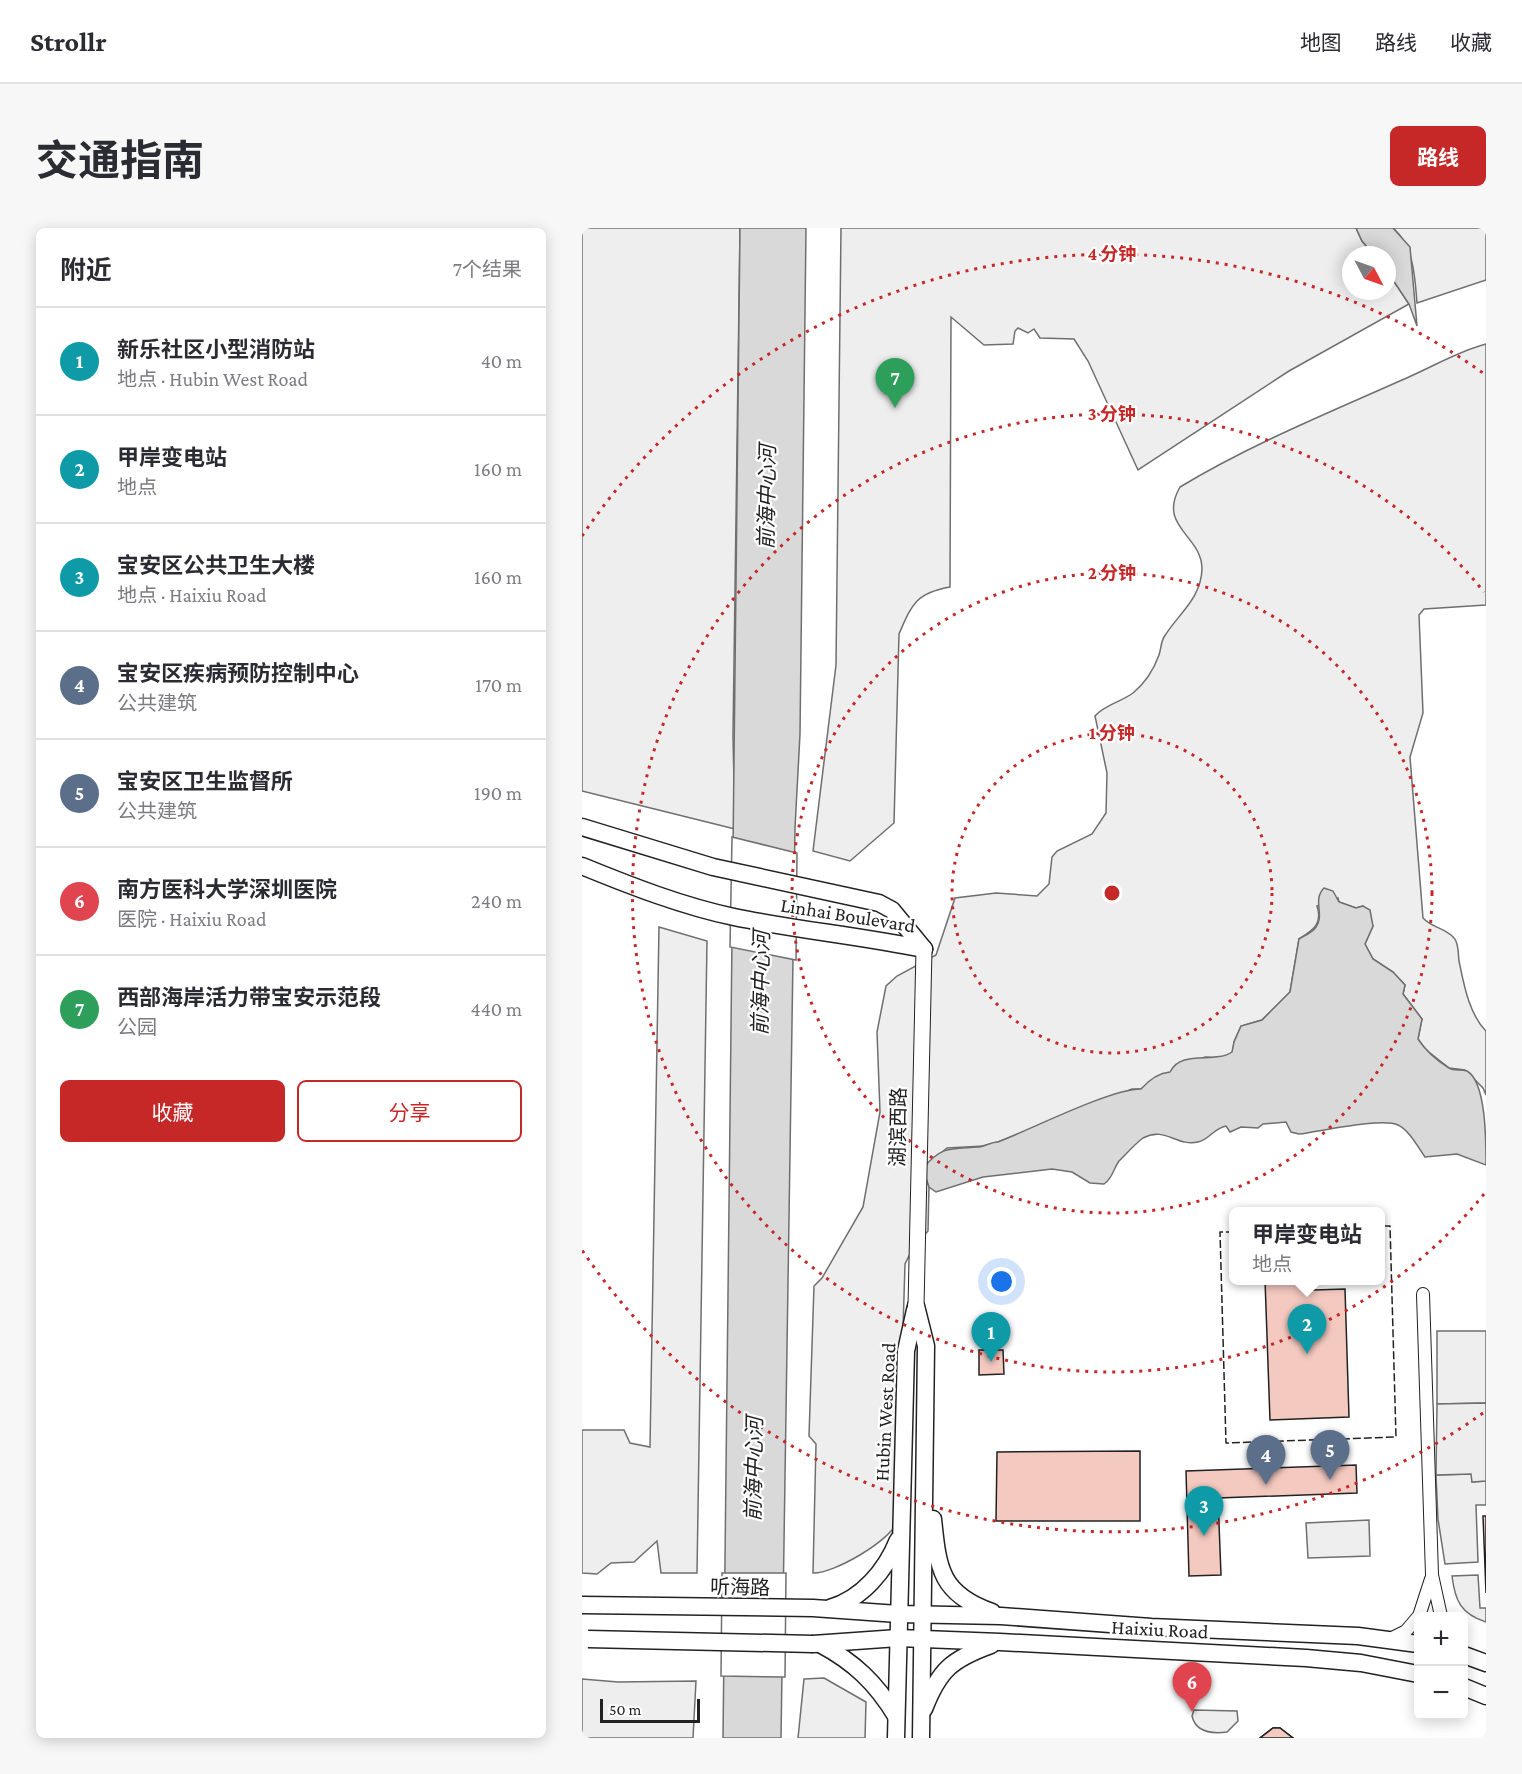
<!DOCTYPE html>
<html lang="zh">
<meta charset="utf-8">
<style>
body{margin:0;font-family:"Crimson Pro","Noto Sans SC",serif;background:#f7f7f7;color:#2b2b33}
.controls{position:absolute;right:18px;bottom:18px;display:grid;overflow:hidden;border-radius:9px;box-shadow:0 3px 15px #0003}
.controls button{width:54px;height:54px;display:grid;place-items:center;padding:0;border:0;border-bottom:2px solid #e1e1e2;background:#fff;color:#2b2b33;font:30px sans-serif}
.compass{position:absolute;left:760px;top:18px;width:54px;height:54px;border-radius:50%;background:#fff;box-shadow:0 3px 15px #0003;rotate:131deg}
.scale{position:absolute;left:18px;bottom:15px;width:100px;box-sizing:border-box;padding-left:6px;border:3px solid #222;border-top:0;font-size:16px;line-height:21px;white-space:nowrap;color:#222;-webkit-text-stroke:4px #fff;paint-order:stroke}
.you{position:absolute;left:420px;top:1054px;width:21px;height:21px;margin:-15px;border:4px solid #fff;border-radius:50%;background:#1a73e8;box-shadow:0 0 0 9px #1a73e833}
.badge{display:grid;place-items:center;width:39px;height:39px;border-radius:50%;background:#c62828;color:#fff;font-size:20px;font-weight:700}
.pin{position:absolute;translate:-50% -50px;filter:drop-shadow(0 2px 3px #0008)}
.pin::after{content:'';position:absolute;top:32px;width:21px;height:18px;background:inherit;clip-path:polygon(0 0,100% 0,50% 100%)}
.popup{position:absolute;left:647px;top:979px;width:156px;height:78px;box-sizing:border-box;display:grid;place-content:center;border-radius:9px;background:#fff;filter:drop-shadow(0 2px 4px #0005);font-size:20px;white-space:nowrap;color:#7c7c81}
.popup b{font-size:22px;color:#2b2b33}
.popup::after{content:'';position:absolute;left:50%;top:100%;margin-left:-12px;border:12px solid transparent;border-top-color:#fff}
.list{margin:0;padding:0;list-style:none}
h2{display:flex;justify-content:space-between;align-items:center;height:78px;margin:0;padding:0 24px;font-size:26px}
h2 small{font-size:20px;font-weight:400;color:#7c7c81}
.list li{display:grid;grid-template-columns:39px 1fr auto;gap:18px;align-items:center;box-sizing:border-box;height:108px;padding:0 24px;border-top:2px solid #e1e1e2}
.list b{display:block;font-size:22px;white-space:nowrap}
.list p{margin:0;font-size:20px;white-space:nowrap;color:#7c7c81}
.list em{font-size:20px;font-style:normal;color:#7c7c81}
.actions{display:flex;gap:12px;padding:18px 24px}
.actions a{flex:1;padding:14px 0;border:2px solid #c62828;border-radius:9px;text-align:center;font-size:21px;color:#c62828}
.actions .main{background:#c62828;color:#fff}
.map{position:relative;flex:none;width:904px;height:1510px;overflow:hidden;border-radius:9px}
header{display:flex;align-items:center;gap:36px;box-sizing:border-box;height:84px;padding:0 30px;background:#fff;border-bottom:2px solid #e1e1e2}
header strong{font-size:28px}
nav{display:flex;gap:33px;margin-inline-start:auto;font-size:21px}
.intro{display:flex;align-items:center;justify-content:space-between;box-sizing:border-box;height:144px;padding:0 36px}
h1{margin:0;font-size:42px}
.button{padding:15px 27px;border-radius:9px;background:#c62828;color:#fff;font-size:21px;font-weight:700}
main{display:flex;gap:36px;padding:0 36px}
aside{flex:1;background:#fff;border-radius:9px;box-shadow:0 3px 15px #0003}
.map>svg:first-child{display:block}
.green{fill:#eee;stroke:#6f6f6f;stroke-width:1.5}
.parking{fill:#ededed;stroke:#6f6f6f;stroke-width:1.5}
.water{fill:#d9d9d9;stroke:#6f6f6f;stroke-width:1.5}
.pier{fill:#fff;stroke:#6f6f6f;stroke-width:1.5}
.building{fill:#f3c9c0;stroke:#222;stroke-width:1.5}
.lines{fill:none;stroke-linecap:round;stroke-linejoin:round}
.minor-casing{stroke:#222;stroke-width:14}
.tertiary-casing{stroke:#222;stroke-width:17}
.secondary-casing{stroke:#222;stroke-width:19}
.minor{stroke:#fff;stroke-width:12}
.tertiary{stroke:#fff;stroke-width:15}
.secondary{stroke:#fff;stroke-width:16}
.secondary-bridge-casing{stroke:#222;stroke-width:19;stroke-linecap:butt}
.secondary-bridge{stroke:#fff;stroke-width:16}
.fence{stroke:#222;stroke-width:1.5;stroke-dasharray:8 3;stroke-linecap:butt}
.ring{fill:none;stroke:#c62828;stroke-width:3;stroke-dasharray:3 6}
.labels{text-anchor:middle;stroke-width:4.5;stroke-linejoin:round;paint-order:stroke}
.street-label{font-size:20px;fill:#222;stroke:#fff}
.water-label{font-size:21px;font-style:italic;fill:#222;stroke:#fff}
.centre{fill:#c62828;stroke:#fff;stroke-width:3}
.ring-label{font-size:18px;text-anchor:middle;font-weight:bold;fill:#c62828;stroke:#fff;stroke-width:4.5;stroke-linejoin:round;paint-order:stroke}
</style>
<header>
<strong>Strollr</strong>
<nav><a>地图</a><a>路线</a><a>收藏</a></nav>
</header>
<div class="intro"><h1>交通指南</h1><a class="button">路线</a></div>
<main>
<aside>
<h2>附近<small>7个结果</small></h2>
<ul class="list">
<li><span class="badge" style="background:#0f9aa8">1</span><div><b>新乐社区小型消防站</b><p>地点 · Hubin West Road</p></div><em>40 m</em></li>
<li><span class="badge" style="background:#0f9aa8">2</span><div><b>甲岸变电站</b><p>地点</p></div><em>160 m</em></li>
<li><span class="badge" style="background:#0f9aa8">3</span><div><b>宝安区公共卫生大楼</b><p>地点 · Haixiu Road</p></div><em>160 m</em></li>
<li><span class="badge" style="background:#5c6f8a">4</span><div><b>宝安区疾病预防控制中心</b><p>公共建筑</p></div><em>170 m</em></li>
<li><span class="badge" style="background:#5c6f8a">5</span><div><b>宝安区卫生监督所</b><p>公共建筑</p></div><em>190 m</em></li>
<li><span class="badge" style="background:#e0444e">6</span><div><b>南方医科大学深圳医院</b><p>医院 · Haixiu Road</p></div><em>240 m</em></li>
<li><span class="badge" style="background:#2e9e5b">7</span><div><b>西部海岸活力带宝安示范段</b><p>公园</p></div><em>440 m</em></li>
</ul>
<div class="actions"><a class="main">收藏</a><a>分享</a></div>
</aside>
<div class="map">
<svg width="904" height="1510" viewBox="0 0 904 1510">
<rect width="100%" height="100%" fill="#fff"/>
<g class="green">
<polygon points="0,0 158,0 151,508 153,601 0,563"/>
<path d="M259,0H774L780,13L792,27H769V63H805V43L827,76L707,143L556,242L506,133L492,111L458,110L452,101L446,105L436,100L433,103L431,116L402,117L369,89L368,359C334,365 330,376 317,406L312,595L268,633L231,623L254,437Z"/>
<path d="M811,0H904V52L835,75C833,50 832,18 811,0Z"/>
<path d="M904,116V377L842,381L837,387L841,485L828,529L841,690C850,700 864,700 872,710C877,715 876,726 877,733C882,757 887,786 904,803V867L901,860L883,842L867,840L843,821L836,811L840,791L821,766L823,757L811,744L791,731L783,716L791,698L781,678L774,680L757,674L756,670L735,678C741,696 731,702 717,711L708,764L680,792L659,798L652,814L651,824L641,830L623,829L559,861H550L416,914L402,918L365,920L341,940L347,959L346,1003L331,1020L323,1036L315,1294C308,1313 251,1346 231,1345L234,1216L227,1208L232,1058L240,1050L281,979L298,884L295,804L304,758L315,748L354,727L373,670L414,665L455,668L467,656L470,629L475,623L510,606L524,585L525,545L513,488C522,477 539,474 551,465C563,455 572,441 577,427C579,421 579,414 582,409C596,386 619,371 620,341C620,307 575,299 598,259C671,215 751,183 829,148C854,137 877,123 904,116Z"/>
<polygon points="77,699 125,713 115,1345 79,1345 75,1313 52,1334 29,1335 15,1346 0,1345 0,1202 42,1202 48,1215 68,1219"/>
<polygon points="855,1103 904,1103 904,1175 855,1176"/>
<polygon points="890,1246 890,1254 904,1253 904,1277 894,1277 896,1334 863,1336 856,1291 854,1247"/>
<polygon points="787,1292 788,1328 726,1330 724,1295"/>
<path d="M896,1347L898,1380H904V1394C879,1386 873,1373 870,1348Z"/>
<polygon points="242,1450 284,1474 283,1510 216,1510 222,1451"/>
<polygon points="0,1451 36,1454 114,1453 111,1510 0,1510"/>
<path d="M612,1482L655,1483L656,1493L645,1504C630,1506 614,1505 610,1488Z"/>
</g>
<polygon class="parking" points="904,1175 904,1253 890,1254 889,1246 854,1247 855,1176"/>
<g class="water">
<polygon points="158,0 224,0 218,506 213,600 199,1510 141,1510"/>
<polygon points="774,0 811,0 828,19 835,98 827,76 805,43 805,27 792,27 780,13"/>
<path d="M742,660L751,663L757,674L774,680L781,678L788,682L791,698L783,716L791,731L811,744L823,757L821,766L840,791L836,811C843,822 856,833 867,840C872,843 879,841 885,843C904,854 904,911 904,937L875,926L843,929C836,919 827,902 816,897C800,889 736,904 717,906L709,904L704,894L681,896L676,900L659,899L648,904L644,898C632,900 627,912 616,914C595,919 583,898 561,910C554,915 543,927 537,933C531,941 531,950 522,956L508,955L490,944L470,941L401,949L354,964L347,959L341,940C361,917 369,921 397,919C404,918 409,914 416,914C450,901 528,861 559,861C567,852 576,845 588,844C599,821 633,836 650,824L652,814L659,798L680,792L708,764L717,711C722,708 731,704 734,699C743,687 730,672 742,660Z"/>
</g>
<g class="pier">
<polygon points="150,609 215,625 214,732 148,719"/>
<polygon points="140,1345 204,1345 203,1449 139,1448"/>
</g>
<g class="building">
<polygon points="683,1052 730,1052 731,1062 763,1061 767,1189 688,1192"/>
<polygon points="397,1122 421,1122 422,1146 397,1147"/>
<polygon points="558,1223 558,1293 414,1293 415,1224"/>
<polygon points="774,1237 775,1265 636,1270 639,1347 607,1348 604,1243"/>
<polygon points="901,1288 904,1288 904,1365"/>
<polygon points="691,1500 698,1500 711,1510 678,1510"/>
<polygon points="691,1500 698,1500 711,1510 678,1510"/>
</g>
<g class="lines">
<g class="minor-casing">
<g id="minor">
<polyline points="841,1066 850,1347 859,1388"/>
<polyline points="837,1388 849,1351"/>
<polyline points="808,1411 824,1403 836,1389"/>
</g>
</g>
<g class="tertiary-casing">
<polyline id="tertiary" points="334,1078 342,721"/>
</g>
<g class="secondary-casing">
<g id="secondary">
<polyline points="0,599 131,639 297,675 310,682 342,721"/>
<path d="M0,638C49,658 100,678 152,689C215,702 279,708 342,721"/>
<polyline points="334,1078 344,1118 339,1510"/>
<path d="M351,1291C356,1340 358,1366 410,1384"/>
<polyline points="0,1377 231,1380 316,1386 419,1388 569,1399 776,1408 836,1416"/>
<path d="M248,1380C280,1371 304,1342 316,1312"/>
<polyline points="231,1416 316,1410 418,1414 724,1430 779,1435 836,1446"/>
<path d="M238,1416C272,1434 294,1455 314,1488"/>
<polyline points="882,1427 904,1435"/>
<polyline points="882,1459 904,1468"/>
<path d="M342,1481C357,1442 370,1431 409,1417"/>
<polyline points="314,1510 324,1123 333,1082"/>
</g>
</g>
<use href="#minor" class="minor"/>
<use href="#tertiary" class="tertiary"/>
<use href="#secondary" class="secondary"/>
<g class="secondary-bridge-casing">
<polyline id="secondary-bridge" points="6,1411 231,1416"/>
</g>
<use href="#secondary-bridge" class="secondary-bridge"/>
<polyline class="fence" points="652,1004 638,1004 644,1215 814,1209 808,998 798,998"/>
</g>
<g class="ring">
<circle cx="530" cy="665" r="160"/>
<circle cx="530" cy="665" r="320"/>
<path d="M902 966A479 479 0 1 1 902 364"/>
<path d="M901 1185A639 639 0 0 1 0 1022M0 308A639 639 0 0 1 901 145"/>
</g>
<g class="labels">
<g class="street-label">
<text transform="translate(266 687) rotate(9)" y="7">Linhai Boulevard</text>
<text transform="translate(316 899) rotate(-89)" y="7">湖滨西路</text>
<text transform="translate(303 1184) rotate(-87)" y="7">Hubin West Road</text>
<text transform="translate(158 1359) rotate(1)" y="7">听海路</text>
<text transform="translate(578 1401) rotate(3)" y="7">Haixiu Road</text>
</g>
<g class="water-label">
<text transform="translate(185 269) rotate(-89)" y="7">前海中心河</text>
<text transform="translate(179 755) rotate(-89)" y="7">前海中心河</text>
<text transform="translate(172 1241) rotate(-89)" y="7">前海中心河</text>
</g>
</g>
<circle cx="530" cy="665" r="9" class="centre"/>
<g class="ring-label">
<text x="530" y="32">4 分钟</text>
<text x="530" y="192">3 分钟</text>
<text x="530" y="351">2 分钟</text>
<text x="530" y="511">1 分钟</text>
</g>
</svg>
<div class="controls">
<button>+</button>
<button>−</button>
</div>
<svg class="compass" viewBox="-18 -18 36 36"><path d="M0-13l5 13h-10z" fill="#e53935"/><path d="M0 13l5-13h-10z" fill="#7c7c81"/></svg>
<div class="scale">50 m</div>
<div class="you"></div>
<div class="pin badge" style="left:409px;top:1134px;background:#0f9aa8">1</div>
<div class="pin badge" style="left:725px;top:1126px;background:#0f9aa8">2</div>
<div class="popup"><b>甲岸变电站</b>地点</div>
<div class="pin badge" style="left:622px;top:1308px;background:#0f9aa8">3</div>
<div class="pin badge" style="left:684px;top:1257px;background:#5c6f8a">4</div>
<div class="pin badge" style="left:748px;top:1252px;background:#5c6f8a">5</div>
<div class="pin badge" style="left:610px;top:1484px;background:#e0444e">6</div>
<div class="pin badge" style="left:313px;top:180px;background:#2e9e5b">7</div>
</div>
</main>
